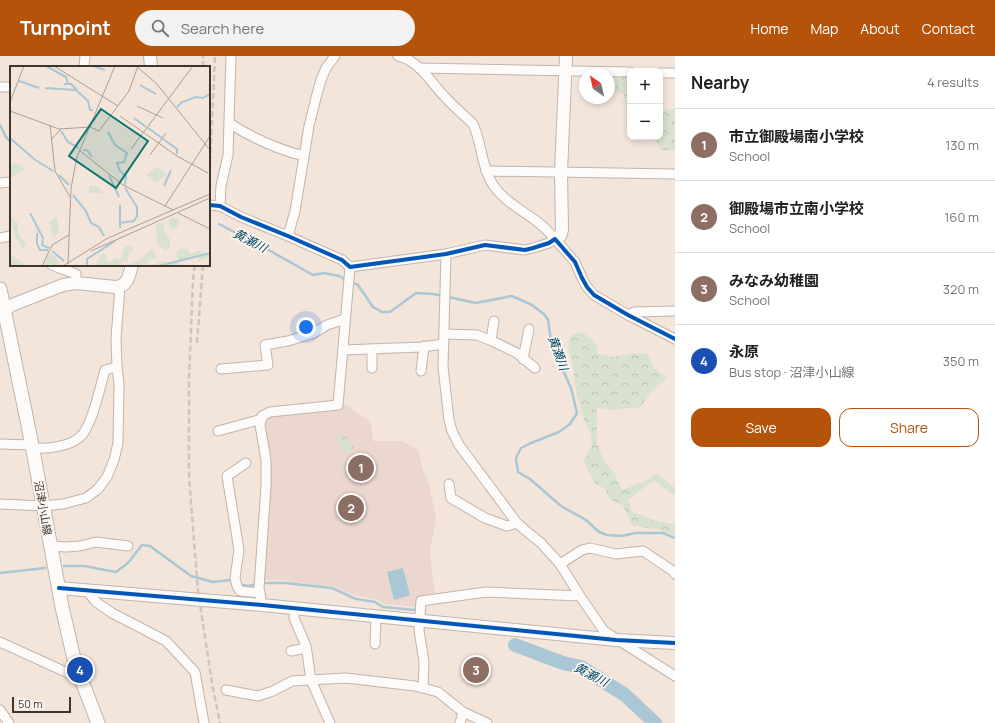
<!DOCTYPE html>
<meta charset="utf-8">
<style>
body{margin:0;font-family:Manrope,"Noto Sans JP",sans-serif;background:#f2f2f2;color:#202124}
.controls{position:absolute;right:12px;top:12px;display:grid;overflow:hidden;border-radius:8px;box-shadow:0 2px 6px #0003}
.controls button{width:36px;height:36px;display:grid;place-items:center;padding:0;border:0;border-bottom:1px solid #e0e0e0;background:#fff;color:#202124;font:20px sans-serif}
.compass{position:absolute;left:579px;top:12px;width:36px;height:36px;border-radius:50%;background:#fff;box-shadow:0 2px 6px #0003;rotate:326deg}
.scale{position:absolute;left:12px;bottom:10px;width:59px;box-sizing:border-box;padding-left:4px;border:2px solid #3f352d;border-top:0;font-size:11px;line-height:14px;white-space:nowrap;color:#3f352d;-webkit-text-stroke:3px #fbf5f1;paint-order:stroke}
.you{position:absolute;left:306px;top:271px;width:14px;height:14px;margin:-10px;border:3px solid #fff;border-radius:50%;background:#1a73e8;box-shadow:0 0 0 6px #1a73e833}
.badge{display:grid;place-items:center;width:26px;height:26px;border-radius:50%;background:#b45309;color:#fff;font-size:13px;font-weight:700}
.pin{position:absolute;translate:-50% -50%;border:2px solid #fff;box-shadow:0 1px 4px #0006}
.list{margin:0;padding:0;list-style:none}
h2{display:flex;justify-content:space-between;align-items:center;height:52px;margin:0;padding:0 16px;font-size:17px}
h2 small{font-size:13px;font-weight:400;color:#757577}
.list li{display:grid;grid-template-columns:26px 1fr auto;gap:12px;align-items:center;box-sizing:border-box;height:72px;padding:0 16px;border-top:1px solid #e0e0e0}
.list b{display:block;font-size:15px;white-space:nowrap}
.list p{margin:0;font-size:13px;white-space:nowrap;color:#757577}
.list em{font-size:13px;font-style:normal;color:#757577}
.actions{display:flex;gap:8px;padding:12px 16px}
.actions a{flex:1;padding:9px 0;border:1px solid #b45309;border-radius:12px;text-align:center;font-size:14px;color:#b45309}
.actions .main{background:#b45309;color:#fff}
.icon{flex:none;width:22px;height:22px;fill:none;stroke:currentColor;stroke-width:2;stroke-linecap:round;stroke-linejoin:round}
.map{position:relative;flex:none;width:675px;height:667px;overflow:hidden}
header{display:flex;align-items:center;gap:24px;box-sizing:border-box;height:56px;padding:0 20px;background:#b45309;color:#fff}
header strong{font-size:19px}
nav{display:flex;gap:22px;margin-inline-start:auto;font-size:14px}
.search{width:280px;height:36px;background:#f2f2f2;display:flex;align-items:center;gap:10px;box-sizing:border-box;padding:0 14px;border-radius:22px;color:#757577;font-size:15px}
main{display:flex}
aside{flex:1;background:#fff}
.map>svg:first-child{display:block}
.education{fill:#ecd7cf}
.forest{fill:url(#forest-crowns)}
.water{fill:#a9c7d5}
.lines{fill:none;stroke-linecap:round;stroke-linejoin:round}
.stream{stroke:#a9c7d5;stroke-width:2.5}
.river{stroke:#a9c7d5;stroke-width:14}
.minor-casing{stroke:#c0b4ac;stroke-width:11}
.tertiary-casing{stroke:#c0b4ac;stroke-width:14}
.secondary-casing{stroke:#c0b4ac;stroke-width:15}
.minor{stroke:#fdfbf9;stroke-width:9}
.tertiary{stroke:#fdfbf9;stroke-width:12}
.secondary{stroke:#fdfbf9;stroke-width:13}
.rail{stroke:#cac6c4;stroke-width:2.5;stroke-dasharray:6 3;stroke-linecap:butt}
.cycleway-casing{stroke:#fbf5f1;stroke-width:6}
.cycleway{stroke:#0057b8;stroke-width:4}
.labels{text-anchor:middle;stroke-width:3.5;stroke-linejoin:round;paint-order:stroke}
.street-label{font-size:11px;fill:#3f352d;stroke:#fbf5f1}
.water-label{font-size:12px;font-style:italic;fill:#00465e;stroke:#fbf5f1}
.inset-river{fill:none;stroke:#a9c7d5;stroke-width:2}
.inset-road{fill:none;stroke:#ac9f95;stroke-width:1}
.view{fill:#0f766e;fill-opacity:0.15;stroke:#0f766e;stroke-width:2}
.inset-edge{fill:none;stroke:#3f352d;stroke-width:2}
</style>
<header>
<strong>Turnpoint</strong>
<div class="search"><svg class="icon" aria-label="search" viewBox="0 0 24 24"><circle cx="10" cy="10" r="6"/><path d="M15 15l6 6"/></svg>Search here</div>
<nav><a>Home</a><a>Map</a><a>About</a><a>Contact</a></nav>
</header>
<main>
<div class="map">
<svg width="675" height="667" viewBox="0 0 675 667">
<defs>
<pattern id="forest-crowns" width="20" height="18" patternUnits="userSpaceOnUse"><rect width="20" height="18" fill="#d9e2ce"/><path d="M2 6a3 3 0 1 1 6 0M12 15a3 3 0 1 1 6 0" fill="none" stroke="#bbc2b1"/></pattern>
</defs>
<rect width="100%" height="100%" fill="#f4e5da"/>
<polygon class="education" points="343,347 371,366 373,385 402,385 418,394 423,414 429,429 436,461 430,496 435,540 418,542 416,551 384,548 375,543 357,540 338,532 331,530 290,526 287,524 266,524 263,519 266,367 269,361 274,359"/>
<g class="forest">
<polygon points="612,19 630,20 630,71 626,70 627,55 624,38 615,36"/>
<polygon points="675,53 675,94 660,94 655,81 660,81 660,54"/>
<polygon points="583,276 597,289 598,298 613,301 634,297 648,298 654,312 667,322 651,336 641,351 614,354 597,352 597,387 603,403 614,416 622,434 648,424 657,417 675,432 675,438 672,438 654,424 628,444 632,456 654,464 675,469 675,479 659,474 632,469 623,450 610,443 605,433 595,427 583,405 590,394 592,388 590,376 584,364 575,329 573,311 568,292 571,279"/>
<path d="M338,380L347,381L349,385L354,388C354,393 352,395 347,397C339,394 337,388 338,380Z"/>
</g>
<polygon class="water" points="403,512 410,539 394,544 387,516"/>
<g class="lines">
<g class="stream">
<polyline points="0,69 6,81 11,86"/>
<polyline points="219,168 265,192 313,219 324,217 339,220 347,224"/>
<polyline points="351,226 358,229 373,251 382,256 390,256 416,237 433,238 443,240"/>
<polyline points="448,241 476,247 512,240 532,249 545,259 548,264 551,285 558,303 571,332 577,357 570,368 559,376 531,387 521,392 516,402 518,416 530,423 561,450 586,464 599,476 607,479 622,480 635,477 663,477 675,482"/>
<polyline points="64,510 84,510 116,516 128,507 142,489 150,490 191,520 213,526 230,524"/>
<polyline points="0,517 45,512"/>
<polyline points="243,529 247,530 266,527 285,527 332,532 356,543 375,546 383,551 415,554"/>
</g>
<polyline class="river" points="515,589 563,607 581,611 625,639 655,667"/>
<g class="minor-casing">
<g id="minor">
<path d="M398,0C419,4 431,27 445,41C454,51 464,59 473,68C482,87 481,110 493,129C504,145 520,153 535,164C542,169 549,176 555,183"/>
<polyline points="84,11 85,0"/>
<polyline points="419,12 630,16"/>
<polyline points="660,17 675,17"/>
<polyline points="0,31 11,31"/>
<path d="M229,67C254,83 276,93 304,100"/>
<polyline points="486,115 675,118"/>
<polyline points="0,127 11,126"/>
<polyline points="209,149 220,150 241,161 288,180 342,204 350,211 446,198 485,189 525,194 533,192 549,187 555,183 575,206 582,222 587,231 594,239 628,259 675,283"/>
<polyline points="220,150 221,130 228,99 231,0"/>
<polyline points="288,180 295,155 309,70 317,38 321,24 326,12 335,0"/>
<polyline points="0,182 10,180 11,181"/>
<polyline points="446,198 443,311 449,364 452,375 459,389 517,467 525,474 541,487 560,508 580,540 604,575 675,620"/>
<polyline points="52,209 59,212 76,218 76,227"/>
<polyline points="628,259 634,256 675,255"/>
<polyline points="444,278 477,279 492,285 517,297 535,312"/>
<polyline points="491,284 494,265"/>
<polyline points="372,293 372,312"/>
<polyline points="343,294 422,291 444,288"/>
<polyline points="523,303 529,273"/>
<polyline points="221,313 268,309 265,289 288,285 314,277 327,269 345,263"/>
<polyline points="421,315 424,290"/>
<polyline points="218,375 262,363"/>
<polyline points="0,388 32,389"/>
<path d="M32,392C46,393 69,391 80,381C92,371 100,331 105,314L117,311"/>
<polyline points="246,407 227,420 239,494 235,522 237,530 240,535 260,537"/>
<polyline points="449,428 451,442 485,462 507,470 517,467"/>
<polyline points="0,448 43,450 63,448 86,442 98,433 107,421 114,404 118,387 119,328 117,311 116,282 120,231"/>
<polyline points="50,490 66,491 80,490 96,486 128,490"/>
<polyline points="560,508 582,494 590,492 616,498 643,495 673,515 675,518"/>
<polyline points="87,535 96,546 112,557 166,585 195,616 204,667"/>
<polyline points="262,549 259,532 266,430 266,404 260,369 262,360 270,356 338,349 350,211"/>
<polyline points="295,553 294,562 306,590 311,624 330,667"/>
<polyline points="0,586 81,623"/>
<polyline points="375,588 376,561"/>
<polyline points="291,595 306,592"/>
<polyline points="423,632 424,606 419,574 421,545 486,536 580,540"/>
<polyline points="226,634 258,640 273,635 292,625 346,622 415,630 438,636 463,656 487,667"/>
<polyline points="0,654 9,667"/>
<polyline points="460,667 463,656"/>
</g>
</g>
<g class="tertiary-casing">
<g id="tertiary">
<polyline points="150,0 151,11"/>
<polyline points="555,183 560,180 562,174 561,116 566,0"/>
<path d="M0,257L12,249L63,229L76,227L115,231C128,231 129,219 132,209"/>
<polyline points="59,532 262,549 616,584 675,587"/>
</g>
</g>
<g class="secondary-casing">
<polyline id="secondary" points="0,233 32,389 62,551 75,607 98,667"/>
</g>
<use href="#minor" class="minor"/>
<use href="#tertiary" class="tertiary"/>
<use href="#secondary" class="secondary"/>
<g class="rail">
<polyline points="203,11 203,0"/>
<polyline points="209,133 215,0"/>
<polyline points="195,209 193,223 189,324 189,421 198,535 212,627 220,667"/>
<polyline points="197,287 203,209"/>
</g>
<g class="cycleway-casing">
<g id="cycleway">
<polyline points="209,149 220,150 241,161 288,180 342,204 350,211 446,198 485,189 525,194 533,192 549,187 555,183 575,206 582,222 587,231 594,239 628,259 675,283"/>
<polyline points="59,532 262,549 616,584 675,587"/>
</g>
</g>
<use href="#cycleway" class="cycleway"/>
</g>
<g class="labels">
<g class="street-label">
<text transform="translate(43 452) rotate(80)" y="4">沼津小山線</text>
</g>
<g class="water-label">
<text transform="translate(250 185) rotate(28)" y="4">黄瀬川</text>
<text transform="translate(558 297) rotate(70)" y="4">黄瀬川</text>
<text transform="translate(591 619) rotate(28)" y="4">黄瀬川</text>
</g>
</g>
<g transform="translate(10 10)">
<rect width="200" height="200" fill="#f4e5da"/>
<path d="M158.5 157a5.5 5.5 0 1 1 11 0a5.5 5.5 0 1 1-11 0ZM39,187L45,190L49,199L33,200Z" fill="#d9e2ce"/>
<path d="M0,151L8,157L7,166L16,178L13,183L6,173ZM47,151L49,166L43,171L39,156ZM148,157L155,158L153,162L160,174V181L155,185L147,176L146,160ZM172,182L179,184L180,188L189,185L200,188V193L198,191L189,196L188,189L168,195L166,186ZM141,183L148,192L138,194L139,200H114L130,194ZM0,185L1,189L17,200H0ZM93,187L97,188L95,194L99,197L106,192L113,195L110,200H85ZM167,195L172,200H140L149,196Z" fill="#d9e2ce"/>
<path d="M115,180L122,181L123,186L120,185L117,196L111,194Z" fill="#d9e2ce"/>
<path d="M5,96L15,103L0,112V97L2,99ZM147,101L156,108L146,117L136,109ZM80,119L89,121L93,128L78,127Z" fill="#d9e2ce"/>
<path class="inset-river" d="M36,0L56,11L58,18M83,0L95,4M9,15L29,22M54,18H61L67,24M130,19L146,28M35,22L66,24L78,35L80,44H83M167,41L172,36L186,31L193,32L200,28M124,52L136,61M138,62L152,72M51,65L58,76L69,82M98,66L105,79L117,87L114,96L107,97L110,105L116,110L115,119M0,72L24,93L43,105M153,73L167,83V88M73,84H77L82,91M49,109L59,119M99,109L109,131M154,120L161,104M115,122L127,141M63,129L76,145L81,157L89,161L94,170M20,147L33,172L32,179L39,182M109,157L124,155L127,150V141M110,162V139M27,167V178L30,184H38M42,185L54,195M77,200V193L105,175M149,200L200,187"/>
<path class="inset-road" d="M44,0L108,40M126,0L146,17L200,84M0,36L14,0M127,40L153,52M0,45L49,63L80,61L89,65L119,25L128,0M110,50L167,90L198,107M40,59L45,105L60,131M41,74L51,63M121,83L183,0M69,84L113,119L163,144M140,89L156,67M155,140L200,70M168,147L200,163M81,185L200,132M58,198L61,122L67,91L105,0M32,200L42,179L59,169M53,200L98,172L200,128"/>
<path class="view" d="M91,43L138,75L106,122L59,90Z"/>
<rect width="200" height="200" class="inset-edge"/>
</g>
</svg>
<div class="controls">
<button>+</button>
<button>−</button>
</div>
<svg class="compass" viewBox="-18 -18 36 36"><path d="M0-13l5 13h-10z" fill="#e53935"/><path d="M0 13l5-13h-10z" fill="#757577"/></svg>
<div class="scale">50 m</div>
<div class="you"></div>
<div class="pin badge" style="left:361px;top:412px;background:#8d6e63">1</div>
<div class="pin badge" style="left:351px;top:452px;background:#8d6e63">2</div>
<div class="pin badge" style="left:476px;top:614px;background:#8d6e63">3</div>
<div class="pin badge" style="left:80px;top:614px;background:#1a4fb4">4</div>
</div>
<aside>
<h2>Nearby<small>4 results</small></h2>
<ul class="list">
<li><span class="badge" style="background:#8d6e63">1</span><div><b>市立御殿場南小学校</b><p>School</p></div><em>130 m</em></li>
<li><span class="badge" style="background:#8d6e63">2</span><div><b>御殿場市立南小学校</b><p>School</p></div><em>160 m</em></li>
<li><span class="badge" style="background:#8d6e63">3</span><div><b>みなみ幼稚園</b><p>School</p></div><em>320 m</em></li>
<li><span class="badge" style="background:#1a4fb4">4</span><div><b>永原</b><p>Bus stop · 沼津小山線</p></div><em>350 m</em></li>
</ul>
<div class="actions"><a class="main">Save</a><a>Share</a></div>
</aside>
</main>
